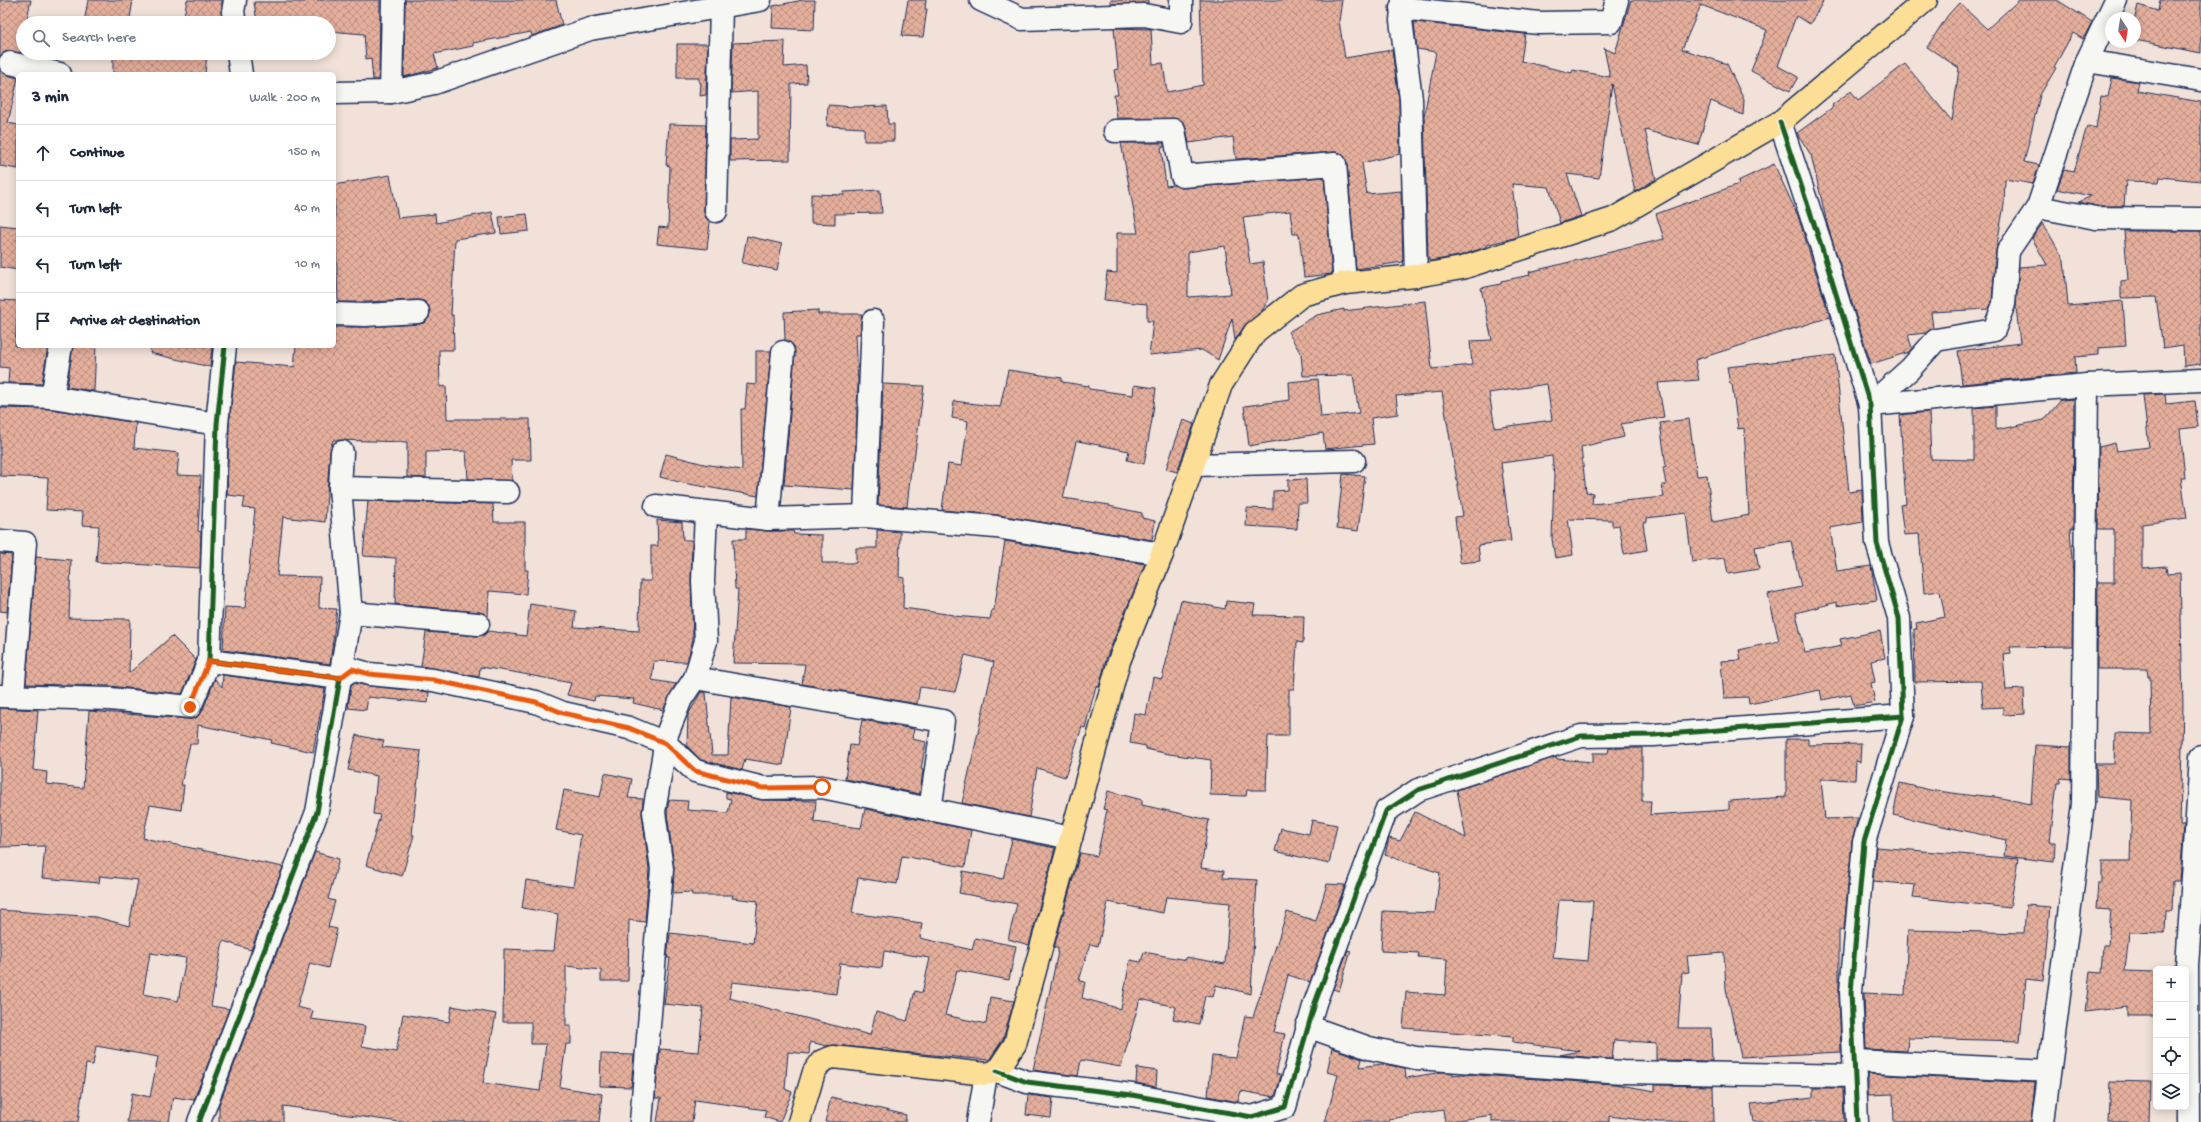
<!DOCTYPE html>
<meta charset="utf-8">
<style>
body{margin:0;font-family:"Gochi Hand",sans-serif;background:#f2f2f3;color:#1f2937}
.controls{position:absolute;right:12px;bottom:12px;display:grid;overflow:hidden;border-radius:6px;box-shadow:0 2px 10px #0003}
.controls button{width:36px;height:36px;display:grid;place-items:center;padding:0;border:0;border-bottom:1px solid #e0e1e3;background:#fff;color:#1f2937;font:20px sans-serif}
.compass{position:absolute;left:2105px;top:12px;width:36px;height:36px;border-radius:50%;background:#fff;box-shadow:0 2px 10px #0003;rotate:168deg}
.stop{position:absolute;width:12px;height:12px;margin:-9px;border:3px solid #ea580c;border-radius:50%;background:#fff}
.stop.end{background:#ea580c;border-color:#fff;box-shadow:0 1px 4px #0008}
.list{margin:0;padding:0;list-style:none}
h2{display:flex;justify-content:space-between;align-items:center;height:52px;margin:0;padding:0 16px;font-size:17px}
h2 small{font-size:13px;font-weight:400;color:#747a83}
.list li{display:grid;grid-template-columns:26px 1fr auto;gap:12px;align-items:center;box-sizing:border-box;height:56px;padding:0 16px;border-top:1px solid #e0e1e3}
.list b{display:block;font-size:15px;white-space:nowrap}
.list em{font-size:13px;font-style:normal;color:#747a83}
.icon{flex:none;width:22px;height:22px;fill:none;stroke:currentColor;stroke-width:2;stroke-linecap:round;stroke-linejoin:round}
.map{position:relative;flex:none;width:2201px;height:1122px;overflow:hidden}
.search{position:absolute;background:#fff;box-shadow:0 2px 10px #0003;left:16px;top:16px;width:320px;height:44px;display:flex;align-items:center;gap:10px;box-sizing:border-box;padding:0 14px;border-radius:22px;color:#747a83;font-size:15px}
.panel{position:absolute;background:#fff;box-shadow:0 2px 10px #0003;left:16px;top:72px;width:320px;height:276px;border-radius:6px}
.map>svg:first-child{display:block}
.building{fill:url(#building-cross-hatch);stroke:#1b2f5e;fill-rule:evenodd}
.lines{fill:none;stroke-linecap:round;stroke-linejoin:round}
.minor-casing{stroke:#1b2f5e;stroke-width:25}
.major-casing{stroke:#1b2f5e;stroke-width:25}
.minor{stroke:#f6f6f2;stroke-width:22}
.major{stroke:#fcde96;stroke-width:22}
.cycleway-casing{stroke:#f6f6f2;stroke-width:8}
.cycleway{stroke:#1b5e20;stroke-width:5}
.route{stroke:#ea580c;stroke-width:5}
</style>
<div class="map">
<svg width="2201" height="1122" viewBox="0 0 2201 1122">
<defs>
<pattern id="building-cross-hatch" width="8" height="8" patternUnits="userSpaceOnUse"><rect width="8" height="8" fill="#e6af9c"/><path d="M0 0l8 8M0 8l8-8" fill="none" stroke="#ba8f82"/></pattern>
</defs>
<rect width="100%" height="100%" fill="#f1e1d8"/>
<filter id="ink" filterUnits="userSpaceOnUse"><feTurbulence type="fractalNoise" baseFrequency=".025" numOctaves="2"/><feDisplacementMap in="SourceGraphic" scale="8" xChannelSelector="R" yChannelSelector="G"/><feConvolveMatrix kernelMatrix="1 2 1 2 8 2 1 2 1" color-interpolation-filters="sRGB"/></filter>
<g filter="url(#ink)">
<g class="building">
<polygon points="0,0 31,0 26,23 23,23 21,53 7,51 0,56"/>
<polygon points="88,0 133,0 130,18 140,19 139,23 84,23"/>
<polygon points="187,0 222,0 222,22 184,16"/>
<polygon points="305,0 380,0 379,80 373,80 371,58 366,59 364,34 329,31 329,23 257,23 254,2 305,2"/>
<polygon points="405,0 556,0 562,25 532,36 531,32 473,43 473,46 434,54 438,68 404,77"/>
<polygon points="803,0 815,0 814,30 772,28 773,6"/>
<polygon points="908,0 926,0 925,9 927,9 923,37 902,36"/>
<polygon points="1111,0 1148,0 1148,3 1111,4"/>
<polygon points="1200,0 1342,0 1339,21 1345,58 1392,50 1399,100 1400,154 1362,163 1367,194 1401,191 1403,262 1356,269 1347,163 1345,157 1341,153 1334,152 1236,159 1233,137 1189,143 1186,128 1179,119 1117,118 1114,95 1118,95 1114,70 1118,69 1114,28 1151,29 1153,64 1163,63 1167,92 1203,85"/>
<polygon points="1631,0 1824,0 1810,24 1796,16 1778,66 1798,77 1790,91 1751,71 1767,30 1701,5 1682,49 1727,64 1744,100 1743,115 1711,101 1698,145 1645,130 1656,179 1635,192 1612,84 1599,178 1567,174 1581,216 1560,223 1549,187 1512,184 1518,237 1486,245 1486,247 1459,256 1430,261 1428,258 1424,116 1436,52 1417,49 1414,22 1525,34 1521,61 1572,73 1573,70 1610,77 1604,48 1615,53"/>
<polygon points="2019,0 2057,0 2092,22 2083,39 2073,33 2054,67 2056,68 2040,95 2024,162 2039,165 2033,184 2005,179 2004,205 1996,250 1992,301 1989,309 1931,312 1933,328 1926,333 1908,335 1912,348 1909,352 1871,364 1828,227 1811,155 1797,133 1833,107 1832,105 1851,91 1858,100 1905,64 1952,121 1959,68 1927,47 1948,15 1959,3 1987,29"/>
<polygon points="2160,0 2201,0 2201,53 2135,40 2135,17 2138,5 2158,11"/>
<polygon points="785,41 784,67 806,65 807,83 791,84 790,160 730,161 730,140 758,139 758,91 731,93 733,43"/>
<polygon points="677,44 708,44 706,95 700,96 701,83 699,83 699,78 677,78"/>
<polygon points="113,53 207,53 205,74 113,73"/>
<polygon points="0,70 7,75 18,78 8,123 18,125 18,169 0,166"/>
<polygon points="2112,78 2139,82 2137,91 2201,102 2201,181 2160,177 2159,182 2126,181 2124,206 2097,206 2079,202 2091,196 2057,189 2064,170 2074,172 2087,126 2096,128 2101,96 2108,97"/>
<polygon points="828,105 854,107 887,106 888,124 894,124 894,141 864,141 864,128 827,126"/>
<polygon points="669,124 706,125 704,211 705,217 710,222 707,249 657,244 659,227 668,228 670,166 666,165"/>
<path d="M1121,143H1164V147H1161L1166,186L1174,185L1183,188L1324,177L1332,274L1304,277L1299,234H1293L1290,211L1243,217L1250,264L1263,262L1268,301L1261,312L1245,325L1235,340L1232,318L1218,360L1202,350L1149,355L1153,321H1147V304L1104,300L1107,272L1117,273V233H1138ZM1225,246L1231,294L1188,297V252Z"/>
<path d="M1774,164L1798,216L1830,317L1695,360L1699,380L1658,383L1664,417L1621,424L1624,437L1581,447L1586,492L1593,493L1592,504L1664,497L1662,485H1666L1663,467L1666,466L1660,423L1689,419L1697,476L1707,475L1713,522L1749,515L1744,428L1738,429L1732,384H1730L1727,367L1835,355L1849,492L1862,490L1863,522L1830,528L1837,571L1871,566L1877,600L1837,606V602L1796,613L1805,653L1842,646L1840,639L1880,631L1885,658L1871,661L1875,682L1871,683L1875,702L1854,706L1851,694L1822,700L1820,690L1749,704L1748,697L1724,698L1721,661L1741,660L1739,650L1779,641L1768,594L1801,587L1791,541L1755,547L1759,569L1728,574L1725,558L1692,562L1686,513L1647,518V522L1643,523L1647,550L1624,554L1619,525L1612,526V520L1568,519L1573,555L1555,558L1552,539L1554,475L1552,456L1501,463L1511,541L1478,545L1480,561L1460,563L1455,517L1463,516L1442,392L1396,396L1398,414L1371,418L1374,444L1325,449L1323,433L1249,446L1244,406L1290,400L1289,382L1318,379L1321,417L1359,413L1353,375L1303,376L1301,354L1288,332L1317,315L1344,309V311L1425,301L1432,369L1472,365L1470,341L1492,340L1481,288L1501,284V281L1530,275L1529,272L1664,239L1656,214L1739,184L1738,181ZM1547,384L1552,420L1495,428L1489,393Z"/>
<polygon points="390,175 398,218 435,214 436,223 492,212 496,233 455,239 451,315 453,315 454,350 439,350 440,387 446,386 447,419 530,419 531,460 511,460 512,481 468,479 466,451 426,452 426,478 407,477 407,442 333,440 330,451 325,522 283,517 277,576 320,577 319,608 337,609 330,664 223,650 225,607 245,608 255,509 243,508 245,497 227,495 229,425 236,362 294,367 296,346 334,346 334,327 366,327 419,324 424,323 429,318 430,312 429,306 424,301 418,300 365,302 338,302 334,185"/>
<polygon points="880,190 882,213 835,214 835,224 811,223 811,194 844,195 844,192"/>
<polygon points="527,214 529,231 501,234 499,217"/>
<polygon points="2043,223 2064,260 2068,306 2123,301 2126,346 2098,348 2098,355 2075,357 2076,373 1962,384 1958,351 2020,343 2016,307 2019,267 2047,265 2032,238"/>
<polygon points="0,225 18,227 18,270 0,267"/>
<polygon points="2124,231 2201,231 2201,364 2184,366 2183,345 2163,348 2156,297 2121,298 2121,281 2128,280"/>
<polygon points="747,236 782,244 777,270 742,263"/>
<polygon points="0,300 18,301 15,346 48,346 42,384 8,383 9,368 0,367"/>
<polygon points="818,310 818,314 862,314 860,334 856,334 858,383 854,490 784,485 795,353 794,346 785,340 784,312"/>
<polygon points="73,346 96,346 94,391 67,387"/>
<polygon points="151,346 212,346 210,367 150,353"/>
<polygon points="756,351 771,351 758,496 683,483 660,477 666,454 704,464 742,470 741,409 745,409 747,384 756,385"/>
<polygon points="1008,370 1062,378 1062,382 1089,386 1089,389 1133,395 1134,385 1156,388 1152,420 1144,464 1127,460 1129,451 1078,441 1076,442 1063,498 1110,505 1109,506 1142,513 1142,518 1155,521 1152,540 998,515 942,510 948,464 962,466 968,421 952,418 954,401 1000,407"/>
<polygon points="883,384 924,386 914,460 912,460 907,507 878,505"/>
<polygon points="2165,394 2166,404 2195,401 2198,427 2180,429 2185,478 2181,478 2187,518 2142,524 2142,568 2166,566 2167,574 2180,573 2183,706 2180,825 2184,825 2180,881 2173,881 2172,911 2166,911 2165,933 2129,932 2125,971 2156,972 2156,1016 2127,1016 2127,1007 2085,1012 2090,972 2101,973 2103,945 2108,945 2111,910 2096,909 2098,883 2102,883 2102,861 2130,861 2132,800 2097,797 2096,764 2114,764 2115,733 2151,734 2150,676 2148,676 2147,669 2097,669 2098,582 2114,582 2114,529 2098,529 2099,447 2115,443 2117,451 2149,447 2143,395"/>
<polygon points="2074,399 2073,529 2070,529 2073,576 2072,646 2010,647 2011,653 2003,654 2006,690 2024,689 2025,714 2003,715 2003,707 1983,708 1981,681 1915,682 1914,629 1917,629 1916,623 1945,617 1940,591 1924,593 1919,534 1904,535 1900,505 1906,504 1900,415 1929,412 1931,459 1974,460 1974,408 1996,406 1996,430 2044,420 2061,400"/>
<polygon points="0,408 51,409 136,423 134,448 179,453 177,475 201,476 198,531 201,532 200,568 96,562 99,526 82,525 83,512 46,510 48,478 0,476"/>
<polygon points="1183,420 1194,424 1177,472 1166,469"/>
<polygon points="1343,474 1365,476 1358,531 1337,528"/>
<polygon points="1306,479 1307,503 1298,503 1297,529 1246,526 1247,508 1273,509 1273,491 1288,490 1288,480"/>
<polygon points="368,501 493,504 494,522 525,522 525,570 528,570 526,594 489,591 488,617 479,612 395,604 396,558 363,556"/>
<polygon points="657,520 682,522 683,540 692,540 691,582 693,639 687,662 654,661 652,680 676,684 663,710 633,703 634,699 595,696 594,701 567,695 571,683 513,672 480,667 479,677 421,666 426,632 477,636 484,635 488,631 526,636 530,604 576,611 574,627 639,631 640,581 651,581 651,546 658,546"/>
<polygon points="746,529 768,531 793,531 794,534 822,535 822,563 856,563 856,548 877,548 877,530 900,532 899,577 904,578 903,608 954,615 954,616 990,619 992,610 994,610 1005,541 1145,564 1107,656 1099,687 1096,686 1085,728 1082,727 1065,777 1037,768 1029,817 962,803 994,662 965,655 955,692 920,687 917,704 802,684 805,664 733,663 738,589 735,589 733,539 746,539"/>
<polygon points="0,554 12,555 7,612 0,611"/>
<polygon points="36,557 71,560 69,618 130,619 129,673 172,636 196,660 182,694 110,686 26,684"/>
<polygon points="1181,600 1225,609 1226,601 1255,604 1253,615 1304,616 1303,643 1297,642 1294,689 1289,689 1289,736 1268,736 1266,790 1247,790 1246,796 1210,795 1211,760 1169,754 1146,749 1146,746 1130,743 1134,713 1146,715 1153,677 1162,679"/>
<path d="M223,675L325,689L313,752L271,743L272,740L198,725L197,744H190L181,785H184L181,810L150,805L143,838L283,867L251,950L223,941L211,1006L229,1009L194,1100L173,1097L169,1122H127L132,1093L150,1097L158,1057L96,1046L93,1065L86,1064L78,1122H0V910L96,917L129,926L138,880L100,876L99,883L42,878L45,846L0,847V708L38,710L33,770L47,772L46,784L83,788L89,711L189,719L196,718L202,712L215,679L222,687ZM150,953L186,958L178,1001L143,994Z"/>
<polygon points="354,683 368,686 429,692 428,703 368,697 366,710 348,708 351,685"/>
<polygon points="701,692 706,693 712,755 728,755 731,697 791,707 783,765 745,759 742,770 701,760 687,746 688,715"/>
<polygon points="862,720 914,729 912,739 926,742 921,769 923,770 920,794 845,779 850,745 857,746"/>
<polygon points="356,735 384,741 382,747 421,751 412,834 414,835 402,876 366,865 380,815 373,814 377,776 348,770"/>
<path d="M1786,739H1808V745L1861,744L1860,762L1856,761L1855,780L1821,779L1825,819L1858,818L1852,841L1844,929L1839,930V993L1841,1052L1741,1057L1726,989L1724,953L1687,956L1689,972L1682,973L1678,1028H1711L1712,1061L1656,1060V1043L1614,1040L1612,1059L1560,1055L1580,1051L1513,1042V1037L1403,1028L1406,992L1445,995L1447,959L1418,957L1419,953L1381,951L1383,911L1435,913L1440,873L1385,855L1389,838L1400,841L1415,812L1466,838L1457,790L1556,757V759L1593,762V753H1608L1609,748H1642V801H1651L1650,815L1729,810V801L1786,797ZM1559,900L1593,901L1588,961L1553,958Z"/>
<polygon points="2035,745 2071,747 2071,779 2061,778 2060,783 2057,783 2050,842 2055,842 2054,862 2004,856 2006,840 1893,815 1900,783 1930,790 1975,796 1975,795 1996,797 2031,804"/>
<polygon points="605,773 632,779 628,798 643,799 642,814 649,869 645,922 629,920 628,981 601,981 601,970 566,966 566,1026 571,1026 571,1044 566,1044 560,1087 602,1094 599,1122 400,1122 283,1106 283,1122 219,1122 219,1105 315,852 339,859 328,899 335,901 328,927 337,929 328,968 310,963 297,1007 313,1011 311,1019 365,1026 362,1046 396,1052 403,1014 449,1022 452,1006 496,1014 483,1083 540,1091 546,1044 531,1044 531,1022 503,1022 504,949 554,951 558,914 522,908 526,880 573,887 581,835 556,830 564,790 600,797"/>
<path d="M1108,791L1142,800V805L1209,820L1201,868L1224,871L1223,878L1257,880L1251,994L1216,985L1213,997L1205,996L1199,1024L1173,1019L1176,1007L1140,999L1121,1067L1081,1060L1078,1076L1033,1070L1058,952V948H1054L1080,853L1097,856L1107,810L1103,809ZM1166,897L1230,903L1225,964L1186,957V960L1144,952L1141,962L1130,960L1121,1009L1082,998L1085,982L1079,981L1090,944L1098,946L1108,902L1163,913Z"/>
<path d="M726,792L763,800L816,801L814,822L861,828L865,809L971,830L965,867L902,856L897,884L858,878L852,913L922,923L920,938L972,950L975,938L1016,946L1009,980L957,970L945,1015L986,1024L990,997L1014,1001L1003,1039L989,1060L900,1052L883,1048L882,1050L834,1045L827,1046L810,1042L809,1054L788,1052L785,1089L792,1092L780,1122L764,1117L766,1110L695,1100L692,1122H657L661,1098H655L660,1049L699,1052L703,1008L664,1004L670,958H667L670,933L753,943L758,901L732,898L733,895H692L691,892L673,893L674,867L667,812L669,800L688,801L687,810L728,813L731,799L726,798ZM884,951L930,958L922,993L915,991L907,1021L876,1012L870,1035L729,998L732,982L836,994L840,963L882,968Z"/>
<polygon points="1312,820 1337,825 1329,864 1275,851 1281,828 1309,834"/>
<polygon points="1012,839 1055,848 1029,945 1008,939 1017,904 959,893 963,871 1003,879"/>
<polygon points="1876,847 2018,859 2010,908 1913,897 1915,885 1873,881"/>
<polygon points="1327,884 1345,885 1310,982 1288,975 1274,1032 1285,1034 1276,1074 1281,1075 1275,1097 1241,1091 1238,1102 1208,1096 1212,1056 1236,1058 1245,1016 1253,1017 1287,912 1316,921"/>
<polygon points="2026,905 2050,907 2043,981 2026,979 2020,1041 1908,1038 1907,1051 1866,1049 1864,993 1905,995 1908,930 2024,933"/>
<polygon points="1348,950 1351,951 1339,991 1333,989"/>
<polygon points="1332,1048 1362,1059 1360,1067 1382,1064 1405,1068 1406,1078 1442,1072 1453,1073 1453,1075 1461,1074 1614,1084 1655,1091 1655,1085 1713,1086 1714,1122 1658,1122 1609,1116 1609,1122 1492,1122 1492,1115 1445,1122 1443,1110 1389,1119 1389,1122 1325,1122 1338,1075 1327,1072"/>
<polygon points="601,1054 634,1055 631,1087 600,1086"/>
<polygon points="1137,1068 1157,1071 1156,1087 1136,1083"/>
<polygon points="1868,1074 2035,1083 2031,1122 1894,1122 1893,1094 1868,1095"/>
<polygon points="2110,1081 2150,1082 2149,1122 2108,1122"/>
<polygon points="1813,1088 1843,1088 1844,1122 1754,1122 1751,1104 1813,1097"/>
<polygon points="1028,1095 1053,1098 1051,1118 1026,1115"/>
<polygon points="831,1097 906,1115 905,1122 825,1122"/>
</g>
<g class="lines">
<g class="minor-casing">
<g id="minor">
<polyline points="981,0 1022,19 1144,15 1181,22 1181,0"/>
<polyline points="1403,0 1401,20 1411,99 1416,276"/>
<polyline points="1401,8 1539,23 1611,22 1617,0"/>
<polyline points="235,23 233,12 235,0"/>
<polyline points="238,53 241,74"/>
<polyline points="2087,61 2201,80"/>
<polyline points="10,63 60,74"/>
<polyline points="391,92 393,0"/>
<polyline points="334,93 391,92 434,83 590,29 760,0"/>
<polyline points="1780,122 1821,245 1870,405 1877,543 1899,618 1903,716 1864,842 1851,992 1857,1122"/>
<polyline points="1115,131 1174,130 1182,176 1335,164 1345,283"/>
<polyline points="2038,207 2096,218 2201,219"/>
<polyline points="716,211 721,6"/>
<polyline points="334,314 365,315 418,312"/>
<polyline points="0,395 52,397 217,424"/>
<polyline points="52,397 61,346"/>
<polyline points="1870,405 1910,369 1936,340 1994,330 2004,304 2008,251 2038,207 2087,61 2116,0"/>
<polyline points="1870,405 2087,385 2201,380"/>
<polyline points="1193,465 1354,461"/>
<polyline points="340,488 508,492"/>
<polyline points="656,506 768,519 865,516 996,527 1162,554"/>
<polyline points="865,516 873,321"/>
<polyline points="768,519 783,352"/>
<polyline points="0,541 25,543 13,695"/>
<polyline points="351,613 478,624"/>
<polyline points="340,678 352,669 369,674 433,680 536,702 563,713 629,728 665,743 695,771 763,788 822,787 1071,838"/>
<polyline points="340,678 351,613 340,488 342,452"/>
<polyline points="695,678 943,721 930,810"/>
<polyline points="0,696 110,699 190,707 209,661"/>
<polyline points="1307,1026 1369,1048 1416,1058 1623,1072 1856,1076"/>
<polyline points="1856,1061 2049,1071"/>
<polyline points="997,1071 1027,1082 1132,1095 1252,1117 1285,1107 1315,1003 1386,811 1418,790 1581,736 1654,735 1903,716"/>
<polyline points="199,1122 317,812 340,678 209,661 217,424 225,346"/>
<polyline points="641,1122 662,869 654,812 667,734 681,699 695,678 706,641 703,581 706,513"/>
<polyline points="978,1122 986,1074"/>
<polyline points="2043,1122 2083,804 2087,385"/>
<polyline points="2188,1122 2187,966 2201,757"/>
</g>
</g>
<g class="major-casing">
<polyline id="major" points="799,1122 814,1072 822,1061 833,1057 986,1074 997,1071 1015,1044 1119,661 1162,554 1221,385 1255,332 1302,295 1345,283 1416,276 1462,268 1613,219 1780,122 1926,0"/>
</g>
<use href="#minor" class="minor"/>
<use href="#major" class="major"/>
<g class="cycleway-casing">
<g id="cycleway">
<polyline points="1780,122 1821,245 1870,405 1877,543 1899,618 1903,716 1864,842 1851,992 1857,1122"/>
<polyline points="997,1071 1027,1082 1132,1095 1252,1117 1285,1107 1315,1003 1386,811 1418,790 1581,736 1654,735 1903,716"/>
<polyline points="199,1122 317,812 340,678 209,661 217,424 225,346"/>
</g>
</g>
<use href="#cycleway" class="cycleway"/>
</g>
</g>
<g class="lines" filter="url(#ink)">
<polyline class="route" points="190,707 209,661 340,678 352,669 369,674 433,680 536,702 563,713 629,728 665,743 695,771 763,788 822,787"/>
</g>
</svg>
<div class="controls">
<button>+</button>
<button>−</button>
<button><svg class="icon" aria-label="locate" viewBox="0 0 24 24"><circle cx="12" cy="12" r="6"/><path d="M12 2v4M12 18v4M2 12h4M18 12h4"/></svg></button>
<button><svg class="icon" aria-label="layers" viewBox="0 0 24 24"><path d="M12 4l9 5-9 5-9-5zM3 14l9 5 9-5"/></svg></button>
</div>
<svg class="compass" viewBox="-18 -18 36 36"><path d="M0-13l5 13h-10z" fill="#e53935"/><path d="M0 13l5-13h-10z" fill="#747a83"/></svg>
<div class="stop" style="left:822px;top:787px"></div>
<div class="stop end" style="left:190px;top:707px"></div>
<div class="search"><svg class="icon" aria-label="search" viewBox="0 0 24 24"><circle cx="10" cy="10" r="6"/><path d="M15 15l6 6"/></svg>Search here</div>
<section class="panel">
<h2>3 min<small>Walk · 200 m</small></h2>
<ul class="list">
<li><svg class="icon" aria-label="ahead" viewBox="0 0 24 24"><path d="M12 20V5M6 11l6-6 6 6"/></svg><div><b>Continue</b></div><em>150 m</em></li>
<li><svg class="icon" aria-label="left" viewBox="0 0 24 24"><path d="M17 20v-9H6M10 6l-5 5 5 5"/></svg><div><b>Turn left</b></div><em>40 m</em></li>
<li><svg class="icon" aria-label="left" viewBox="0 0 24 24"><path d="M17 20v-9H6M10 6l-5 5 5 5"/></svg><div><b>Turn left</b></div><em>10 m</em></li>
<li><svg class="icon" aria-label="arrive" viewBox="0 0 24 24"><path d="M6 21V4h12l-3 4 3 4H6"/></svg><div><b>Arrive at destination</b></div></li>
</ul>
</section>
</div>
